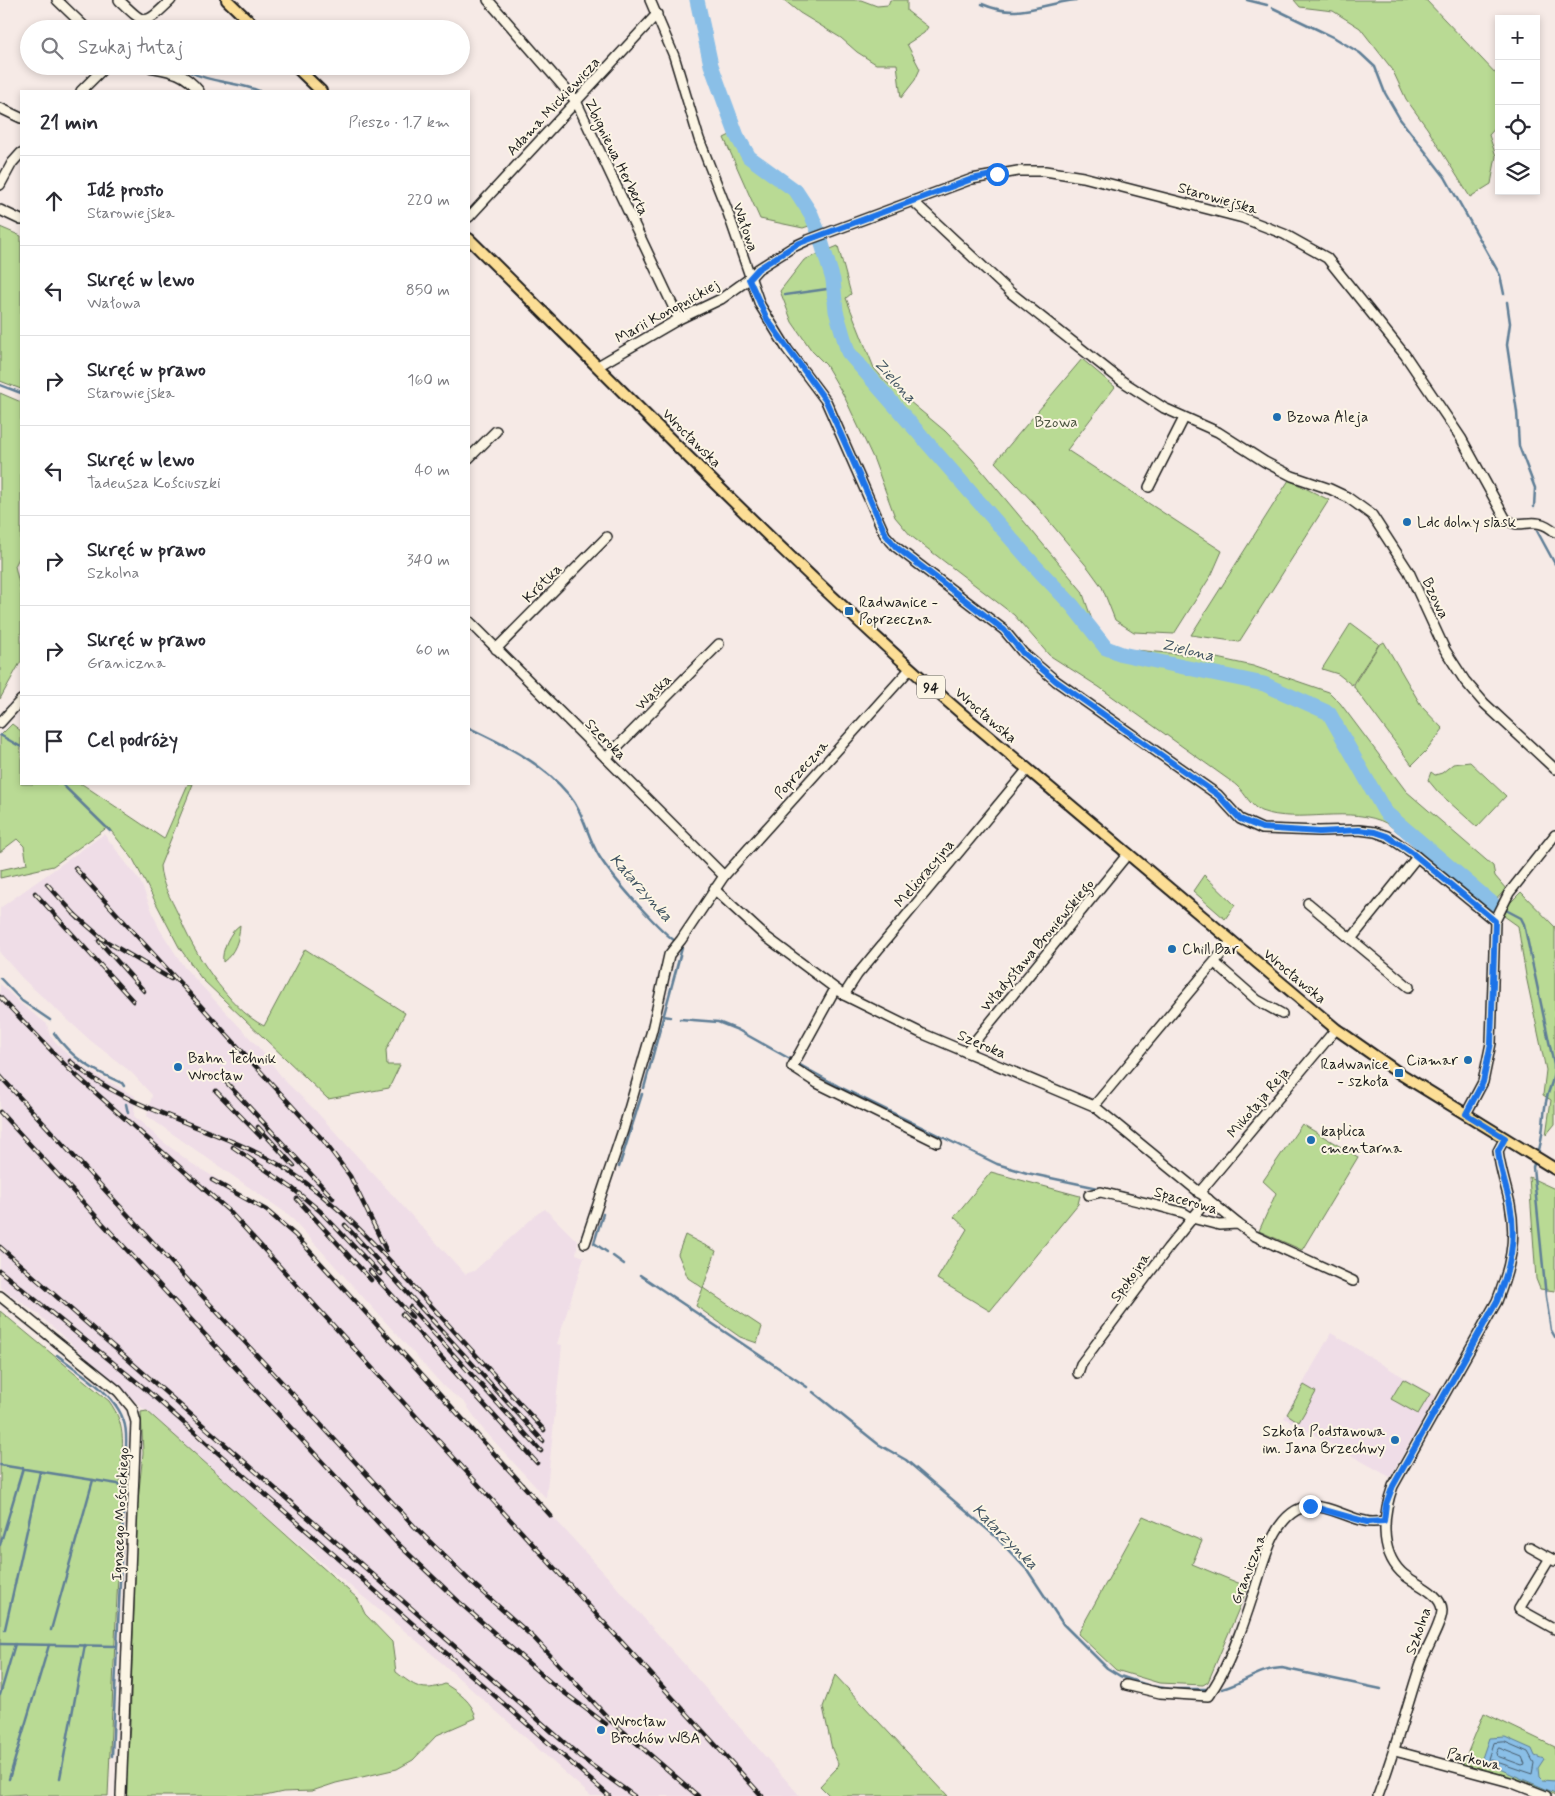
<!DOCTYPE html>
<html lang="pl">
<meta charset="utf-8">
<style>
body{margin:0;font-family:Mynerve,sans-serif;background:#f7f7f7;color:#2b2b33}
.controls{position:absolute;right:15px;top:15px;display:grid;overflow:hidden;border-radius:0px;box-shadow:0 2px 8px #0003}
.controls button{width:45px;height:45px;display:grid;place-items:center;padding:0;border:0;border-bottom:1px solid #e1e1e2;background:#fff;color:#2b2b33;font:25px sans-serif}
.stop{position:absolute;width:15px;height:15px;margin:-11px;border:4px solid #1a73e8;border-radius:50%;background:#fff}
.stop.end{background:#1a73e8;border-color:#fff;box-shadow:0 1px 5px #0008}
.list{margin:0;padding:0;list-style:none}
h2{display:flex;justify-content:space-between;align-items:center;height:65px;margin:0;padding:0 20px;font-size:21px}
h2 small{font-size:16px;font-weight:400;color:#7c7c81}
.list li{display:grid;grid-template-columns:32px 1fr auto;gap:15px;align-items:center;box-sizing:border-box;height:90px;padding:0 20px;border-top:1px solid #e1e1e2}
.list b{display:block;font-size:19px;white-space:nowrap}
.list p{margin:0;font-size:16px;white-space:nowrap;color:#7c7c81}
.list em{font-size:16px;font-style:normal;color:#7c7c81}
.icon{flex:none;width:28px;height:28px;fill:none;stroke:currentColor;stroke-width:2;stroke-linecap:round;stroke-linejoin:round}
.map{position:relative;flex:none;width:1555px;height:1796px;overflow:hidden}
.search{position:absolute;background:#fff;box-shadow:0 2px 8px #0003;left:20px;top:20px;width:450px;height:55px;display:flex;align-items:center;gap:12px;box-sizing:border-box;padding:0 18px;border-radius:28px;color:#7c7c81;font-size:19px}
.panel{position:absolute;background:#fff;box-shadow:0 2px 8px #0003;left:20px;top:90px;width:450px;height:695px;border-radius:0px}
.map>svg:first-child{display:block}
.built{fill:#efdde7}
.green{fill:#b9da94;stroke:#6a7b58}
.water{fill:#8abfe7;stroke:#5e7e96}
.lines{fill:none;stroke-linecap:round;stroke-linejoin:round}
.shore{stroke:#485d6d;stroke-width:1}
.stream{stroke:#5e7e96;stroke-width:2.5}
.river{stroke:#8abfe7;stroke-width:15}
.minor-casing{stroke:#1c1c1c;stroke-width:12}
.major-casing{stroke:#1c1c1c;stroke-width:14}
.minor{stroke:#fcf5e5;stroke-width:9}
.major{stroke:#fcde96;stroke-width:10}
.rail-casing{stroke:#1c1c1c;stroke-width:4.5}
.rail{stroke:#fcf5e5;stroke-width:2.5;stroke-dasharray:8;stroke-linecap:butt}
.route{stroke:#1a73e8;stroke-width:6}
.poi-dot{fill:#1f6fb2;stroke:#fcf5e5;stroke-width:2}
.labels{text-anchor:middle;stroke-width:4;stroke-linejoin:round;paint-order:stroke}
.shield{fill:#fcf5e5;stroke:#5f5d58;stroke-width:1}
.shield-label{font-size:14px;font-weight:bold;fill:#1c1c1c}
.street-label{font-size:15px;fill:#1c1c1c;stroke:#fcf5e5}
.poi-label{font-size:15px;fill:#1c1c1c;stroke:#fcf5e5;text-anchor:start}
.park-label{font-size:15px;fill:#4b5540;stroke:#fcf5e5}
.water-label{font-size:16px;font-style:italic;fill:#425563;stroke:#fcf5e5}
</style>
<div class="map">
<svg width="1555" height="1796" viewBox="0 0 1555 1796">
<rect width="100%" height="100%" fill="#f6eae6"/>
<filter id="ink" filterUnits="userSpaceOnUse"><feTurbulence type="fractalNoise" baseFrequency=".02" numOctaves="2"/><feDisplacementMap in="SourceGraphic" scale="10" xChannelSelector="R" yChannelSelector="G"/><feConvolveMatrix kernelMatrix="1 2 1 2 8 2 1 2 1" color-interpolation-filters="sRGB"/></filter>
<g filter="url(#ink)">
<g class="built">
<polygon points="104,834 140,881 159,928 184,967 261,1050 285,1081 313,1108 465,1274 474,1271 537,1214 545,1209 578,1242 576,1254 584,1257 557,1344 562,1345 546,1498 482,1428 465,1403 445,1388 289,1215 147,1116 152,1095 131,1072 91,1041 23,979 0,953 0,908"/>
<polygon points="0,984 21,1004 47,1024 50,1036 65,1052 86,1069 135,1096 134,1116 162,1141 191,1163 282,1219 605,1574 800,1796 591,1796 424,1647 235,1491 38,1314 0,1287"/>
<polygon points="1331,1333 1436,1397 1390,1477 1284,1418"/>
</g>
<g class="green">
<polygon points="784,0 861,0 877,6 888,5 890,0 907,0 907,11 928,27 924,33 907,44 920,69 915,80 901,98 897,64 876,64 857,52 841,38 800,13"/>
<polygon points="1294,0 1426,0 1499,77 1499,124 1489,135 1496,156 1491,184 1470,197 1427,128 1406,99 1392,69 1360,28 1333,11 1300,7"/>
<path d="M732,134C737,146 743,158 753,166C768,179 803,194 808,214C809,218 809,222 809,226L803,228L760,219L724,138Z"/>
<polygon points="0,227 21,236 21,389 0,381"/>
<path d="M838,246L851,294L846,298L874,368L885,381L945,431L972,459L1082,591L1093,623L1099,633L1111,644L1124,649L1212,657L1253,666L1329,692L1340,703L1406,791L1493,866L1495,876L1506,889L1489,907L1388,824C1350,804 1299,825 1261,811C1250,806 1246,794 1237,786C1234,783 1229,780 1225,777L1099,687L1049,655L1014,615L911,536L895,517L874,460L844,396L826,365L812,351L792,322L780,291L804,260Z"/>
<polygon points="1082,359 1115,387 1067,450 1222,551 1212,574 1174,634 1134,632 1115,620 1102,587 1089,569 1033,502 995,462"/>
<polygon points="0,393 21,402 21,554 15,566 21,592 21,661 0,699"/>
<polygon points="1289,480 1329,500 1239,642 1191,635"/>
<polygon points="1351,623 1379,644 1352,685 1338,674 1322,669"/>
<polygon points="1384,642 1422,707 1443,729 1428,749 1412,765 1354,687 1354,684 1379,645"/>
<path d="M12,724L21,731V784H82L164,839L188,784H193L160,866C161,883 171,899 178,914C192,950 228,1008 264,1026L305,949L405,1013L386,1050L387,1065H400L389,1088L328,1099L201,978L179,947L133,859L108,827L53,866L0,878V870L27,864L24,846L17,839L0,852V736Z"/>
<polygon points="1470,762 1506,796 1477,827 1438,792 1428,780 1431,772 1435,775 1442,773 1453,764"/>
<polygon points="1204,875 1235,905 1225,919 1193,891"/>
<polygon points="1521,892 1555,927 1555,1124 1546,1135 1551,1100 1543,1095 1546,1070 1526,976 1518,926 1504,916 1507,906"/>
<path d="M240,925C239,940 235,953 223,962C221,951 230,931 240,925Z"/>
<polygon points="1302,1124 1358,1157 1302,1250 1259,1231 1276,1193 1263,1181"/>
<polygon points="991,1172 1080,1196 1078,1204 990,1311 937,1279 967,1229 954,1217"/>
<polygon points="1529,1177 1555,1189 1555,1291 1540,1289 1536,1279"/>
<polygon points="685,1235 716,1251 703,1288 762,1327 757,1343 740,1337 696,1306 703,1288 688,1278 678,1254"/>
<path d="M0,1311L109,1401C128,1427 122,1449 120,1479L122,1486L108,1796H27L25,1794L0,1796Z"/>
<polygon points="1403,1379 1430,1394 1418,1414 1391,1399"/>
<polygon points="1304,1385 1316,1392 1299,1422 1287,1414"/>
<path d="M147,1411L358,1599L365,1614L392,1642L396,1672C414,1686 422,1693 445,1684C458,1692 473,1702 476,1718L437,1735L413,1760L397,1769L336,1783L312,1791L283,1792L265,1796H124L130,1726L137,1509L143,1453L141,1412Z"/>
<polygon points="1143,1516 1202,1541 1192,1564 1248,1587 1208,1682 1203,1685 1159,1683 1116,1670 1078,1634"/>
<polygon points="835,1675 948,1796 830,1796 820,1786 836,1769 838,1763 832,1749 823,1707"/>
<polygon points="1484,1713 1555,1747 1555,1795 1525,1781 1463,1764"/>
</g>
<polygon class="water" points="1505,1737 1532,1749 1535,1756 1544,1759 1538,1768 1539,1777 1542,1780 1555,1781 1555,1793 1481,1761 1489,1738"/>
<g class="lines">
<g class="shore">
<polygon points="1505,1742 1528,1752 1534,1763 1532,1774 1488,1759 1493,1743"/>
<polygon points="1499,1748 1522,1757 1525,1764 1522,1765 1497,1756 1496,1753"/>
</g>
<g class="stream">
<polyline points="1247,0 1267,5"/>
<path d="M982,4C1019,20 1039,4 1076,0"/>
<polyline points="1273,8 1335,38 1360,53 1375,67 1385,93 1400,119 1445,177 1500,275 1504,294"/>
<polyline points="178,66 184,69"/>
<path d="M190,72C212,83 237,82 259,91"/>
<polyline points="785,295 834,288"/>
<polyline points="1507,302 1510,323 1507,345 1517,412 1519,446 1535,488 1534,507"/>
<polyline points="0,385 21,393"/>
<polyline points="1536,529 1555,564"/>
<path d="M469,728C505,745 543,763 569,795C584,813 587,836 599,856C611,876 656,927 675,941"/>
<polyline points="0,735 21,747"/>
<polyline points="62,784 110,831"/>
<polyline points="1493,904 1499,907"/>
<path d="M1504,909L1521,918L1524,924L1554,1065C1555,1083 1548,1087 1546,1102C1542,1120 1544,1139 1537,1156"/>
<polyline points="0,978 22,1001 50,1020"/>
<polyline points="663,1016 670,1017"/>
<polyline points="680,1019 718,1022 738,1030 790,1059"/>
<path d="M54,1033C72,1059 94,1071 122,1083L124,1086"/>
<polyline points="800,1065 838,1086 997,1164 1027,1173 1103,1189"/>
<polyline points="644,1088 682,948"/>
<polyline points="126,1104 128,1113"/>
<polyline points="1535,1161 1533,1167 1546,1297 1551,1330 1555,1337"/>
<polyline points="619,1167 642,1094"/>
<polyline points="1118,1192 1137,1196"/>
<polyline points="1167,1204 1187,1209"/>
<polyline points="603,1214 594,1243 607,1252"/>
<polyline points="613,1256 624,1264"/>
<polyline points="640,1275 807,1387"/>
<path d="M57,1355C82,1375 125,1398 126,1434C127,1452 124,1470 124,1488"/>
<polyline points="813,1392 878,1444 906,1460 995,1536 1028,1571 1063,1624 1107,1668 1120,1676 1150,1686 1171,1689 1208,1689"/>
<polyline points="0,1465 124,1485"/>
<polyline points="0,1545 23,1468"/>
<polyline points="5,1629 40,1472"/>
<polyline points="51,1630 93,1480"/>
<polyline points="0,1644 116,1646"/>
<path d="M1222,1689C1244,1683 1258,1669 1282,1668L1381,1689"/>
<polyline points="0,1695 15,1644"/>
<polyline points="112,1756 124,1495"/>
<polyline points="60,1778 85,1645"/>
<polyline points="9,1779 49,1645"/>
</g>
<polyline class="river" points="697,0 711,65 737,136 749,157 796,191 811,214 818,231 833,280 836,311 848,352 1034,565 1072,605 1106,648 1122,654 1264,684 1329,713 1385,812 1493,904"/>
<g class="minor-casing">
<g id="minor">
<polyline points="57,0 87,29"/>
<path d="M119,0C146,26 144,26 171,0"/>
<polyline points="488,0 576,101 679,319"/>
<polyline points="650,0 674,56 699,139 727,210 760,305 787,349 826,401 885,535 896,547 1004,630 1023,653 1056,681 1218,795 1240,819 1262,829 1319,831 1359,830 1375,832 1387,836 1411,852 1495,921"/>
<polyline points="138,29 144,21"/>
<path d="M144,66C169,71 183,71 199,91"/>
<polyline points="81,91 106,66"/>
<polyline points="0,108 21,118"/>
<polyline points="0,185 12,163 21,153"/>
<polyline points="913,201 1011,293 1122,381 1164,408 1218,432 1265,462 1292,476 1330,489 1347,497 1372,515 1409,572 1445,650 1465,681 1484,703 1555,769"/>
<polyline points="0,210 21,220"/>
<polyline points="469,217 657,14"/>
<path d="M598,366L679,319L721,299L749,279L758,269L793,247L808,240L972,179L1018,171H1045L1083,177L1243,218L1284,234L1327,258L1405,355L1461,438L1505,518C1520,533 1533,512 1555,532"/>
<polyline points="469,458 496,431"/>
<polyline points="1149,487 1184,418"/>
<polyline points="469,621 724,876"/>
<polyline points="496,649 607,537"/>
<polyline points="0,723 21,700"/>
<polyline points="606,758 719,644"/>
<polyline points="714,889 765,936 844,995 921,1033 1094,1106 1238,1224"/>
<polyline points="1308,903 1351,939 1417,857"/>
<polyline points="1351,939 1409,987"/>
<polyline points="1215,963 1257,1000 1282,1014"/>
<polyline points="835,989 792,1067 817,1083 937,1142"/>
<polyline points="844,995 857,975 1027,770"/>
<polyline points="966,1052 1127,855"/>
<polyline points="1094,1106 1231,942"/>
<polyline points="1466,1114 1483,1082 1491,1043 1495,921 1509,893 1555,835"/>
<polyline points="1199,1193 1336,1029"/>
<polyline points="1089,1195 1101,1192 1155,1205 1184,1213 1192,1218 1219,1225 1238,1224 1253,1235 1353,1281"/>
<polyline points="585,1243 623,1130 652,1030 669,955 681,940 724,876 910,669"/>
<polyline points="0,1296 118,1391 132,1408 136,1422 121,1796"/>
<polyline points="1078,1373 1081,1364 1168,1248 1208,1199"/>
<polyline points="1530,1547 1555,1561"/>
<polyline points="1550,1558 1519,1609 1555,1629"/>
<path d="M1126,1685L1160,1693L1208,1696C1228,1670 1243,1626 1253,1595C1263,1568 1272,1510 1310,1506C1328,1505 1348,1518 1365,1521C1371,1523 1378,1522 1384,1521"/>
<polyline points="1395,1751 1510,1782 1546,1796"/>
<path d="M1378,1796C1394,1753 1406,1710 1420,1666C1425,1651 1442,1624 1442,1610C1441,1592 1413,1584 1401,1572C1379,1550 1383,1513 1393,1486L1497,1301C1510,1268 1517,1239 1510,1204C1506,1186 1500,1169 1498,1151L1505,1138"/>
</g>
</g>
<g class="major-casing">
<g id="major">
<polyline points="227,0 257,29"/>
<polyline points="295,66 321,91"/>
<path d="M469,239C631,398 789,564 961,713L1336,1029L1399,1073L1555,1169"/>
</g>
</g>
<use href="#minor" class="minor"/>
<use href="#major" class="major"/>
<g class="rail-casing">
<g id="rail">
<polyline points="75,868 323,1140 350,1176 386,1250"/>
<polyline points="47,884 79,919"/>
<polyline points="35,893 133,1001"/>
<polyline points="74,914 104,940 171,979"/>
<polyline points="99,941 144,991"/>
<polyline points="0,997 69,1069 229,1211 762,1796"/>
<path d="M70,1061C131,1114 218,1126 286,1169C339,1203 382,1252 424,1298C464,1342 504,1386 544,1430"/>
<polyline points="0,1076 415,1527 471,1582 535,1639 610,1720 698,1796"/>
<polyline points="226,1082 333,1198"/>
<polyline points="216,1091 260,1136"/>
<polyline points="0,1112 395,1541 459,1602 550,1682 606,1724"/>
<polyline points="258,1127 294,1166"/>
<polyline points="233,1147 292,1188 320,1211 380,1274"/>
<polyline points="212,1180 266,1210 295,1235 551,1516"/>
<polyline points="297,1199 371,1280"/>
<polyline points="345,1225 543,1441"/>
<polyline points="0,1247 583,1759 634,1796"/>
<polyline points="0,1271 143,1387 609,1796"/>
<polyline points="370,1271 412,1317"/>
<polyline points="410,1307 541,1451"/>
<polyline points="402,1314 537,1463"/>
</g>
</g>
<use href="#rail" class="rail"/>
</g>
</g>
<g class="lines" filter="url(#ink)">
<path class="route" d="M997,174L972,179L797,244L758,269L749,279L767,319L826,401L886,535L896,547L1004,630L1023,653L1056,681L1218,795L1240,819L1262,828L1319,832L1359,830L1375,832L1387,836L1411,852L1495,921L1491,1043L1483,1082L1466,1114L1505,1138L1498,1151C1500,1169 1506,1186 1510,1204C1517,1239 1510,1268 1497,1301L1393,1486L1386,1504L1384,1521L1367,1522L1310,1506"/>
</g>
<g class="poi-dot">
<circle cx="1277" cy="417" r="5"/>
<circle cx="1407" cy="522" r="5"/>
<rect x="844" y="606" width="10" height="10" rx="2.5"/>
<circle cx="1172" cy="949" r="5"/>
<circle cx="1468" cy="1060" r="5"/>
<circle cx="178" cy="1067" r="5"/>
<rect x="1394" y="1068" width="10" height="10" rx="2.5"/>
<circle cx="1311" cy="1140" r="5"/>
<circle cx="1395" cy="1440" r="5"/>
<circle cx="601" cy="1730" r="5"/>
</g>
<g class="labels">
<rect class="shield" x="917" y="675.5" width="28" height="23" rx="4"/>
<g class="shield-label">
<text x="931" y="692">94</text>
</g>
<g class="street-label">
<text transform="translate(553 106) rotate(-47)" y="5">Adama Mickiewicza</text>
<text transform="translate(617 157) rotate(64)" y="5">Zbigniewa Herberta</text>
<text transform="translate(1218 198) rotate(16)" y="5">Starowiejska</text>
<text transform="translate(746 227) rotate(71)" y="5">Wałowa</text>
<text transform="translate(667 311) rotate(-29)" y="5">Marii Konopnickiej</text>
<text transform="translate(692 438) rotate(45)" y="5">Wrocławska</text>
<text transform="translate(542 583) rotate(-45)" y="5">Krótka</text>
<text transform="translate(1436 598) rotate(65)" y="5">Bzowa</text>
<text transform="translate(653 692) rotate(-45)" y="5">Wąska</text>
<text transform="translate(986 715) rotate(41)" y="5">Wrocławska</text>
<text transform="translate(606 739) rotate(45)" y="5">Szeroka</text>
<text transform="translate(801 769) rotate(-48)" y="5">Poprzeczna</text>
<text transform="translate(924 873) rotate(-50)" y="5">Melioracyjna</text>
<text transform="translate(1037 945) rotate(-50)" y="5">Władysława Broniewskiego</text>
<text transform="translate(1295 976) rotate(40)" y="5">Wrocławska</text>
<text transform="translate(982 1044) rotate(23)" y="5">Szeroka</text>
<text transform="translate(1258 1102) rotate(-50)" y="5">Mikołaja Reja</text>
<text transform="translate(1186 1200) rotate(16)" y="5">Spacerowa</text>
<text transform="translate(1130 1277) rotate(-54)" y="5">Spokojna</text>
<text transform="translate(120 1514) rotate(-87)" y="5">Ignacego Mościckiego</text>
<text transform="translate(1248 1569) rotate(-69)" y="5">Graniczna</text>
<text transform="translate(1418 1631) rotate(-70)" y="5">Szkolna</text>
<text transform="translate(1474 1759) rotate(14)" y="5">Parkowa</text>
</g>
<g class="poi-label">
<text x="1287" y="422">Bzowa Aleja</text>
<text x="1417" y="527">Ldc dolny slask</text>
<text x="859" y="607">Radwanice -<tspan x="859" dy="17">Poprzeczna</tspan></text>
<text x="1182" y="954">Chill Bar</text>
<text x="188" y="1063">Bahn Technik<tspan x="188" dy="17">Wrocław</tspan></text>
<text x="1458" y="1065" text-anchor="end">Ciamar</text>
<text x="1389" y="1069" text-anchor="end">Radwanice<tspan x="1389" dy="17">- szkoła</tspan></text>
<text x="1321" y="1136">kaplica<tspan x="1321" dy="17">cmentarna</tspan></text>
<text x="1385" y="1436" text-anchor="end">Szkoła Podstawowa<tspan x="1385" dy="17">im. Jana Brzechwy</tspan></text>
<text x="611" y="1726">Wrocław<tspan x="611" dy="17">Brochów WBA</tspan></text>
</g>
<g class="park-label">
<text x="1056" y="427">Bzowa</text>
</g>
<g class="water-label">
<text transform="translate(896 380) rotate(48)" y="6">Zielona</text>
<text transform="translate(1188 649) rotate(13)" y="6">Zielona</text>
<text transform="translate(642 887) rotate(48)" y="6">Katarzynka</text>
<text transform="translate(1006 1536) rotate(45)" y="6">Katarzynka</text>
</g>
</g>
</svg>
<div class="controls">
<button>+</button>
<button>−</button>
<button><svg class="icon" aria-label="locate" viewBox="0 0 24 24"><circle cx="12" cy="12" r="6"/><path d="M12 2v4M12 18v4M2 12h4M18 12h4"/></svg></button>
<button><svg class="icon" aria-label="layers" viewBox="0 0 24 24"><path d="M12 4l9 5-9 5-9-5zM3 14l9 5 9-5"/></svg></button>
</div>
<div class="stop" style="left:997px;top:174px"></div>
<div class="stop end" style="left:1310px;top:1506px"></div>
<div class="search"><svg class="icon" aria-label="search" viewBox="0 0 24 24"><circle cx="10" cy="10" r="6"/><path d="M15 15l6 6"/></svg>Szukaj tutaj</div>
<section class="panel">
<h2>21 min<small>Pieszo · 1.7 km</small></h2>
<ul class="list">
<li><svg class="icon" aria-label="ahead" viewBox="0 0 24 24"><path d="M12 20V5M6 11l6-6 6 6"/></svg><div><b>Idź prosto</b><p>Starowiejska</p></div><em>220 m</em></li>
<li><svg class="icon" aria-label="left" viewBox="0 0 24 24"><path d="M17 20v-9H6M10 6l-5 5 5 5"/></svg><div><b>Skręć w lewo</b><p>Wałowa</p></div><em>850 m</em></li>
<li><svg class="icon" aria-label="right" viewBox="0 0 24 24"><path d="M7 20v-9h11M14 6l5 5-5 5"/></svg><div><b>Skręć w prawo</b><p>Starowiejska</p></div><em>160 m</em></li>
<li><svg class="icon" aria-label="left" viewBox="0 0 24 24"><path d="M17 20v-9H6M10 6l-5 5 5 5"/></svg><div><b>Skręć w lewo</b><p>Tadeusza Kościuszki</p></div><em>40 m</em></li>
<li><svg class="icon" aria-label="right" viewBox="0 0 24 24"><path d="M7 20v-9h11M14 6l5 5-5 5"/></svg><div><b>Skręć w prawo</b><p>Szkolna</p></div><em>340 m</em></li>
<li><svg class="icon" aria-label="right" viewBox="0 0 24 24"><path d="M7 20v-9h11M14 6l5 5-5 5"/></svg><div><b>Skręć w prawo</b><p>Graniczna</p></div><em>60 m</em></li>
<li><svg class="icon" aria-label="arrive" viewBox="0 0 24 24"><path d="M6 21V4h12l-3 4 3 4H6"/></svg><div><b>Cel podróży</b></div></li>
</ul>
</section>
</div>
